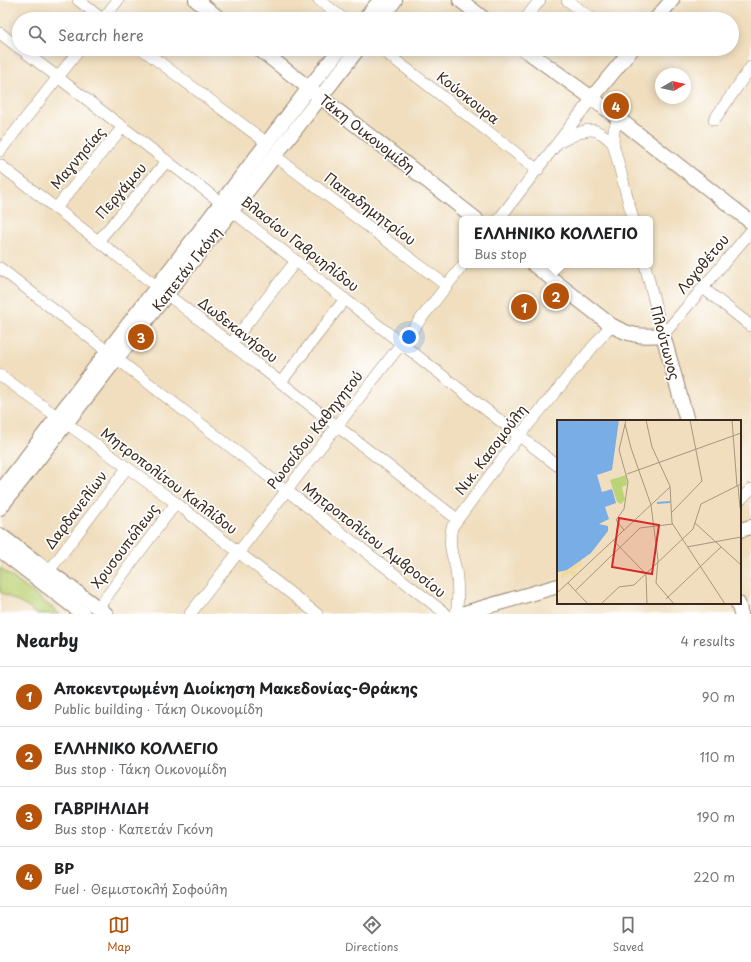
<!DOCTYPE html>
<meta charset="utf-8">
<style>
body{margin:0;font-family:"Playpen Sans",sans-serif;background:#f2f2f2;color:#202124}
.compass{position:absolute;left:655px;top:68px;width:36px;height:36px;border-radius:50%;background:#fff;box-shadow:0 2px 10px #0003;rotate:81deg}
.you{position:absolute;left:409px;top:337px;width:14px;height:14px;margin:-10px;border:3px solid #fff;border-radius:50%;background:#1a73e8;box-shadow:0 0 0 6px #1a73e833}
.badge{display:grid;place-items:center;width:26px;height:26px;border-radius:50%;background:#b45309;color:#fff;font-size:13px;font-weight:700}
.pin{position:absolute;translate:-50% -50%;border:2px solid #fff;box-shadow:0 1px 4px #0006}
.popup{position:absolute;left:459px;top:216px;width:194px;height:52px;box-sizing:border-box;display:grid;place-content:center;border-radius:6px;background:#fff;filter:drop-shadow(0 1px 3px #0005);font-size:13px;white-space:nowrap;color:#757577}
.popup b{font-size:15px;color:#202124}
.popup::after{content:'';position:absolute;left:50%;top:100%;margin-left:-8px;border:8px solid transparent;border-top-color:#fff}
.list{margin:0;padding:0;list-style:none}
h2{display:flex;justify-content:space-between;align-items:center;height:52px;margin:0;padding:0 16px;font-size:17px}
h2 small{font-size:13px;font-weight:400;color:#757577}
.list li{display:grid;grid-template-columns:26px 1fr auto;gap:12px;align-items:center;box-sizing:border-box;height:60px;padding:0 16px;border-top:1px solid #e0e0e0}
.list b{display:block;font-size:15px;white-space:nowrap}
.list p{margin:0;font-size:13px;white-space:nowrap;color:#757577}
.list em{font-size:13px;font-style:normal;color:#757577}
.icon{flex:none;width:22px;height:22px;fill:none;stroke:currentColor;stroke-width:2;stroke-linecap:round;stroke-linejoin:round}
.map{position:relative;flex:none;width:751px;height:614px;overflow:hidden}
.search{position:absolute;background:#fff;box-shadow:0 2px 10px #0003;left:12px;right:12px;top:12px;height:44px;display:flex;align-items:center;gap:10px;box-sizing:border-box;padding:0 14px;border-radius:22px;color:#757577;font-size:15px}
.sheet{height:292px;background:#fff}
nav{display:flex;justify-content:space-around;align-items:center;box-sizing:border-box;height:56px;border-top:1px solid #e0e0e0;background:#fff;font-size:11px;color:#757577}
nav a{display:grid;justify-items:center;gap:2px}
nav .on{color:#b45309}
.map>svg:first-child{display:block}
.green{fill:#bdd378;stroke:#7c7e4b}
.lines{fill:none;stroke-linecap:round;stroke-linejoin:round}
.minor-casing{stroke:#96846e;stroke-width:12}
.major-casing{stroke:#96846e;stroke-width:16}
.minor{stroke:#fff;stroke-width:11}
.major{stroke:#fff;stroke-width:14}
.labels{text-anchor:middle;stroke-width:3.5;stroke-linejoin:round;paint-order:stroke}
.street-label{font-size:14px;fill:#3b2a1e;stroke:#fff}
.inset-river{fill:none;stroke:#78ade6;stroke-width:2}
.inset-road{fill:none;stroke:#a8967e;stroke-width:1}
.view{fill:#d62828;fill-opacity:0.15;stroke:#d62828;stroke-width:2}
.inset-edge{fill:none;stroke:#3b2a1e;stroke-width:2}
</style>
<div class="map">
<svg width="751" height="614" viewBox="0 0 751 614">
<rect width="100%" height="100%" fill="#fff"/>
<filter id="ink" filterUnits="userSpaceOnUse"><feTurbulence type="fractalNoise" baseFrequency=".025" numOctaves="2"/><feDisplacementMap in="SourceGraphic" scale="8" xChannelSelector="R" yChannelSelector="G"/><feConvolveMatrix kernelMatrix="1 2 1 2 8 2 1 2 1" color-interpolation-filters="sRGB"/></filter>
<filter id="wash" filterUnits="userSpaceOnUse"><feTurbulence type="fractalNoise" baseFrequency=".012" numOctaves="4" result="noise"/><feDisplacementMap in="SourceGraphic" scale="16" xChannelSelector="R" yChannelSelector="G"/><feGaussianBlur stdDeviation="0.9" result="paint"/><feColorMatrix in="noise" values="0 0 0 0 0 0 0 0 0 0 0 0 0 0 0 0 0 1.4 0 .05"/><feComposite in="paint" operator="in"/></filter>
<g filter="url(#wash)">
<rect width="100%" height="100%" fill="#f0debe"/>
<polygon class="green" points="0,568 60,614 36,614 29,608 0,592"/>
</g>
<g filter="url(#ink)">
<g class="lines">
<g class="minor-casing">
<g id="minor">
<polyline points="78,0 102,19"/>
<polyline points="319,0 344,19"/>
<polyline points="567,0 592,19"/>
<polyline points="103,19 118,0"/>
<polyline points="525,19 540,0"/>
<polyline points="0,33 19,48"/>
<polyline points="21,49 232,211 558,466"/>
<polyline points="142,49 267,143"/>
<polyline points="381,49 538,170"/>
<polyline points="618,119 614,130 613,143 633,219"/>
<polyline points="714,120 751,67"/>
<path d="M562,141C585,130 592,122 613,143"/>
<polyline points="0,151 80,49"/>
<polyline points="275,156 447,286"/>
<polyline points="0,165 457,519"/>
<polyline points="56,208 123,127"/>
<polyline points="499,219 592,98"/>
<polyline points="98,241 167,161"/>
<polyline points="645,265 663,335"/>
<polyline points="0,268 446,614"/>
<polyline points="703,288 751,326"/>
<polyline points="663,335 751,231"/>
<polyline points="231,344 296,261"/>
<polyline points="0,375 176,503 317,614"/>
<polyline points="281,382 345,299"/>
<polyline points="740,500 751,489"/>
<polyline points="49,571 127,468"/>
<polyline points="98,608 176,503"/>
<polyline points="190,614 463,265"/>
<path d="M456,614C459,599 458,585 456,570C452,552 448,547 452,527L519,436L611,325"/>
</g>
</g>
<g class="major-casing">
<g id="major">
<polyline points="196,0 220,19"/>
<polyline points="460,0 484,19"/>
<polyline points="365,19 380,0"/>
<polyline points="381,19 395,0"/>
<polyline points="656,19 672,0"/>
<polyline points="259,49 476,219"/>
<polyline points="524,49 592,98 751,222"/>
<polyline points="592,98 632,49"/>
<path d="M534,265L611,325C630,336 641,337 663,335L687,421"/>
<polyline points="0,492 309,88 340,49"/>
<polyline points="0,508 358,49"/>
<polyline points="740,530 751,527"/>
<polyline points="0,535 106,614"/>
<polyline points="0,550 83,614"/>
<polyline points="738,603 741,614"/>
<polyline points="461,614 558,586"/>
</g>
</g>
<use href="#minor" class="minor"/>
<use href="#major" class="major"/>
</g>
</g>
<g class="labels">
<g class="street-label">
<text transform="translate(468 98) rotate(38)" y="5">Κούσκουρα</text>
<text transform="translate(367 134) rotate(38)" y="5">Τάκη Οικονομίδη</text>
<text transform="translate(78 158) rotate(-50)" y="5">Μαγνησίας</text>
<text transform="translate(121 191) rotate(-49)" y="5">Περγάμου</text>
<text transform="translate(370 209) rotate(37)" y="5">Παπαδημητρίου</text>
<text transform="translate(300 244) rotate(38)" y="5">Βλασίου Γαβριηλίδου</text>
<text transform="translate(703 264) rotate(-50)" y="5">Λογοθέτου</text>
<text transform="translate(187 269) rotate(-52)" y="5">Καπετάν Γκόνη</text>
<text transform="translate(238 330) rotate(38)" y="5">Δωδεκανήσου</text>
<text transform="translate(665 343) rotate(75)" y="5">Πλούτωνος</text>
<text transform="translate(315 430) rotate(-52)" y="5">Ρωσσίδου Καθηγητού</text>
<text transform="translate(491 450) rotate(-53)" y="5">Νικ. Κασομούλη</text>
<text transform="translate(169 481) rotate(37)" y="5">Μητροπολίτου Καλλίδου</text>
<text transform="translate(76 510) rotate(-53)" y="5">Δαρδανελίων</text>
<text transform="translate(374 540) rotate(38)" y="5">Μητροπολίτου Αμβροσίου</text>
<text transform="translate(125 546) rotate(-53)" y="5">Χρυσουπόλεως</text>
</g>
</g>
<g transform="translate(557 420)">
<rect width="184" height="184" fill="#f0debe"/>
<path d="M69,55L70,65L65,67L68,80L64,84L60,82L53,60Z" fill="#bdd378"/>
<path d="M25,140L24,145L17,150L19,154L16,157L12,153L5,158L4,152Z" fill="#eeda9e"/>
<path d="M0,0H62L55,50L40,55L45,72L55,69L59,83L48,87L52,99L42,104L51,106V111L34,133L10,150L1,152L0,157Z" fill="#78ade6"/>
<path class="inset-river" d="M100,83L113,82"/>
<path class="inset-road" d="M89,0L95,27L113,66L115,103L168,184M175,0L180,66M68,4L74,28L94,85L101,140L99,163L117,184M70,54L184,13M181,66L183,88M114,93L145,61L133,0M138,103L184,145M67,110L59,100L67,89L71,62L62,30L69,0M56,120L89,154L90,184M130,127L184,117M11,163L31,184M18,171L83,108L116,104M0,173L113,67M109,179L164,127M44,184L62,167L77,165L136,109L144,84L184,64"/>
<path class="view" d="M62,98L102,105L95,154L55,147Z"/>
<rect width="184" height="184" class="inset-edge"/>
</g>
</svg>
<svg class="compass" viewBox="-18 -18 36 36"><path d="M0-13l5 13h-10z" fill="#e53935"/><path d="M0 13l5-13h-10z" fill="#757577"/></svg>
<div class="you"></div>
<div class="pin badge" style="left:524px;top:307px">1</div>
<div class="pin badge" style="left:556px;top:296px">2</div>
<div class="popup"><b>ΕΛΛΗΝΙΚΟ ΚΟΛΛΕΓΙΟ</b>Bus stop</div>
<div class="pin badge" style="left:141px;top:337px">3</div>
<div class="pin badge" style="left:616px;top:106px">4</div>
<div class="search"><svg class="icon" aria-label="search" viewBox="0 0 24 24"><circle cx="10" cy="10" r="6"/><path d="M15 15l6 6"/></svg>Search here</div>
</div>
<section class="sheet">
<h2>Nearby<small>4 results</small></h2>
<ul class="list">
<li><span class="badge">1</span><div><b>Αποκεντρωμένη Διοίκηση Μακεδονίας-Θράκης</b><p>Public building · Τάκη Οικονομίδη</p></div><em>90 m</em></li>
<li><span class="badge">2</span><div><b>ΕΛΛΗΝΙΚΟ ΚΟΛΛΕΓΙΟ</b><p>Bus stop · Τάκη Οικονομίδη</p></div><em>110 m</em></li>
<li><span class="badge">3</span><div><b>ΓΑΒΡΙΗΛΙΔΗ</b><p>Bus stop · Καπετάν Γκόνη</p></div><em>190 m</em></li>
<li><span class="badge">4</span><div><b>BP</b><p>Fuel · Θεμιστοκλή Σοφούλη</p></div><em>220 m</em></li>
</ul>
</section>
<nav>
<a class="on"><svg class="icon" aria-label="map" viewBox="0 0 24 24"><path d="M3 6l6-2 6 2 6-2v14l-6 2-6-2-6 2zM9 4v14M15 6v14"/></svg>Map</a>
<a><svg class="icon" aria-label="directions" viewBox="0 0 24 24"><path d="M12 3l9 9-9 9-9-9zM9 14v-3h6M13 9l2 2-2 2"/></svg>Directions</a>
<a><svg class="icon" aria-label="saved" viewBox="0 0 24 24"><path d="M7 4h10v16l-5-4-5 4z"/></svg>Saved</a>
</nav>
